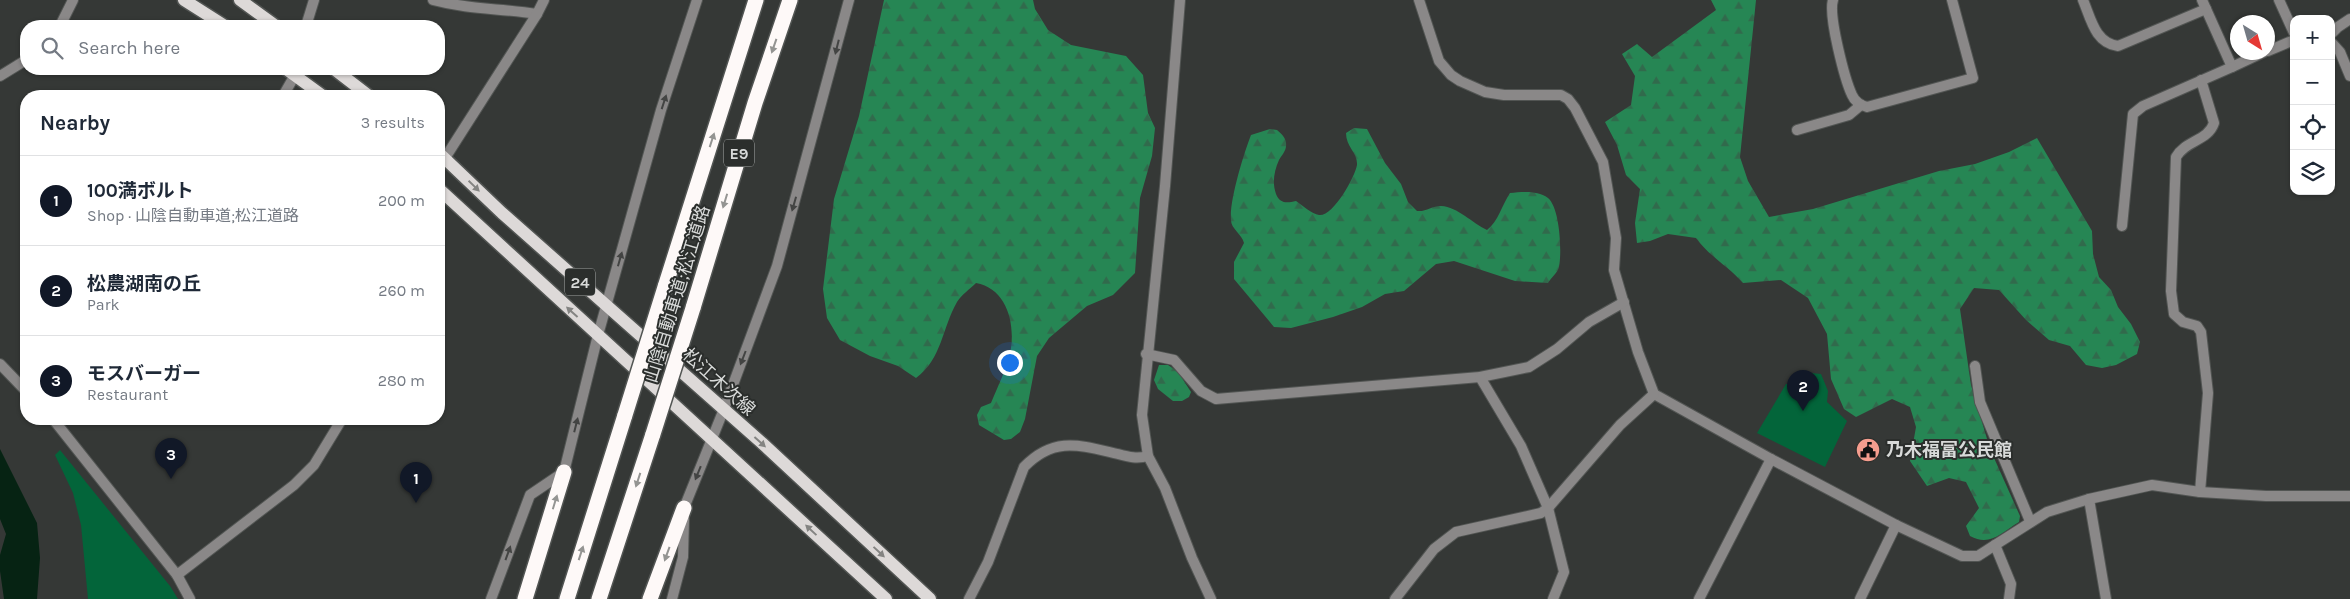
<!DOCTYPE html>
<meta charset="utf-8">
<style>
body{margin:0;font-family:Karla,"Noto Sans JP",sans-serif;background:#f2f2f3;color:#1f2937}
.controls{position:absolute;right:15px;top:15px;display:grid;overflow:hidden;border-radius:10px;box-shadow:0 1px 4px #0004}
.controls button{width:45px;height:45px;display:grid;place-items:center;padding:0;border:0;border-bottom:1px solid #e0e1e3;background:#fff;color:#1f2937;font:25px sans-serif}
.compass{position:absolute;left:2230px;top:15px;width:45px;height:45px;border-radius:50%;background:#fff;box-shadow:0 1px 4px #0004;rotate:143deg}
.you{position:absolute;left:1009px;top:362px;width:18px;height:18px;margin:-12px;border:4px solid #fff;border-radius:50%;background:#1a73e8;box-shadow:0 0 0 8px #1a73e833}
.badge{display:grid;place-items:center;width:32px;height:32px;border-radius:50%;background:#111827;color:#fff;font-size:16px;font-weight:700}
.pin{position:absolute;translate:-50% -41px;filter:drop-shadow(0 1px 2px #0008)}
.pin::after{content:'';position:absolute;top:26px;width:18px;height:15px;background:inherit;clip-path:polygon(0 0,100% 0,50% 100%)}
.list{margin:0;padding:0;list-style:none}
h2{display:flex;justify-content:space-between;align-items:center;height:65px;margin:0;padding:0 20px;font-size:21px}
h2 small{font-size:16px;font-weight:400;color:#747a83}
.list li{display:grid;grid-template-columns:32px 1fr auto;gap:15px;align-items:center;box-sizing:border-box;height:90px;padding:0 20px;border-top:1px solid #e0e1e3}
.list b{display:block;font-size:19px;white-space:nowrap}
.list p{margin:0;font-size:16px;white-space:nowrap;color:#747a83}
.list em{font-size:16px;font-style:normal;color:#747a83}
.icon{flex:none;width:28px;height:28px;fill:none;stroke:currentColor;stroke-width:2;stroke-linecap:round;stroke-linejoin:round}
.map{position:relative;flex:none;width:2350px;height:599px;overflow:hidden}
.search{position:absolute;background:#fff;box-shadow:0 1px 4px #0004;left:20px;top:20px;width:425px;height:55px;display:flex;align-items:center;gap:12px;box-sizing:border-box;padding:0 18px;border-radius:20px;color:#747a83;font-size:19px}
.panel{position:absolute;background:#fff;box-shadow:0 1px 4px #0004;left:20px;top:90px;width:425px;height:335px;border-radius:20px}
.map>svg:first-child{display:block}
.forest{fill:url(#forest-firs)}
.green{fill:#03653a}
.water{fill:#062313}
.lines{fill:none;stroke-linecap:round;stroke-linejoin:round}
.minor-casing{stroke:#525553;stroke-width:12}
.tertiary-casing{stroke:#525553;stroke-width:12}
.primary-casing{stroke:#525553;stroke-width:15}
.motorway-casing{stroke:#525553;stroke-width:18}
.minor{stroke:#8a8888;stroke-width:10}
.tertiary{stroke:#8a8888;stroke-width:10}
.primary{stroke:#ddd9d8;stroke-width:12}
.motorway{stroke:#fef9f8;stroke-width:15}
.motorway-bridge-casing{stroke:#525553;stroke-width:18;stroke-linecap:butt}
.motorway-bridge{stroke:#fef9f8;stroke-width:15}
.oneway{fill:#949492}
.oneway2{fill:#434443}
.oneway3{fill:#848482}
.labels{text-anchor:middle;stroke-width:4;stroke-linejoin:round;paint-order:stroke}
.shield{fill:#2b2e2c;stroke:#a4a6a5;stroke-width:1}
.shield-label{font-size:16px;font-weight:bold;fill:#d8dad9}
.street-label{font-size:18px;fill:#d8dad9;stroke:#2b2e2c}
.poi-label{font-size:18px;font-weight:bold;fill:#d8dad9;stroke:#2b2e2c;text-anchor:start}
</style>
<div class="map">
<svg width="2350" height="599" viewBox="0 0 2350 599">
<defs>
<pattern id="forest-firs" width="22" height="20" patternUnits="userSpaceOnUse" patternTransform="scale(1.25)"><rect width="22" height="20" fill="#268654"/><path d="M5 1l3.5 6h-7zM16 11l3.5 6h-7z" fill="#316a4c"/></pattern>
</defs>
<rect width="100%" height="100%" fill="#353836"/>
<g class="forest">
<path d="M884,0H1033L1035,9L1048,30L1071,45L1126,56L1143,75L1148,113L1155,128L1152,156L1140,198L1135,273L1113,295L1087,306L1049,338L1037,356L1025,419L1020,432L1011,439L1004,440L979,425L977,415L981,407L991,403C998,386 1008,366 1011,348C1015,320 1005,288 976,283C970,289 961,295 957,302C942,328 942,359 916,378L898,366L870,356L840,340L827,318L823,289L834,199L859,116Z"/>
<path d="M1711,0H1756L1740,157L1748,181L1769,217L1813,209L1939,171L1975,164L2009,152L2037,138L2092,231L2093,254L2099,277L2111,290L2118,307L2131,324L2140,342L2137,354L2116,365L2102,368L2086,365L2070,346L2049,340L2026,320L1999,290L1974,288L1960,309L1971,385L1990,449L2020,516L2019,522C2001,533 1990,547 1970,536L1966,526L1979,508L1966,482L1949,478L1927,486L1910,461L1916,427L1910,407L1892,399L1856,417L1844,409L1831,379L1827,334L1808,298L1781,280L1743,283C1728,266 1709,256 1696,238L1668,234L1650,241L1637,243L1635,223L1640,189L1626,175L1617,145L1605,122L1631,105L1635,76L1622,54L1637,44L1652,57L1716,10Z"/>
<path d="M1354,128L1367,129L1385,163L1401,184L1408,202L1417,211C1426,212 1432,206 1441,206C1458,207 1472,223 1487,230C1498,222 1502,205 1510,193C1522,192 1537,190 1548,198C1560,208 1562,252 1559,267C1558,272 1551,278 1548,283L1515,281L1454,261L1436,264L1404,291L1385,294L1362,307L1333,317L1291,328L1274,327L1234,279V262L1244,243C1242,234 1231,229 1231,220C1229,201 1244,153 1251,135L1270,129L1277,130C1282,134 1287,139 1286,146C1286,151 1281,156 1279,160C1274,171 1272,183 1276,194C1280,204 1287,203 1296,201C1302,205 1312,214 1319,215C1333,217 1355,177 1357,165C1358,153 1346,147 1346,133Z"/>
<polygon points="1159,365 1168,365 1178,372 1191,392 1189,397 1182,401 1173,401 1158,389 1154,380"/>
</g>
<g class="green">
<polygon points="1801,372 1821,374 1828,391 1827,402 1847,421 1825,467 1757,433 1786,384 1794,384"/>
<polygon points="60,450 170,586 178,599 88,599 81,525 73,493 55,455"/>
</g>
<polygon class="water" points="0,449 37,523 40,558 37,599 4,599 0,571 0,555 6,534 0,519"/>
<g class="lines">
<g class="minor-casing">
<g id="minor">
<path d="M433,0C470,10 500,8 537,14"/>
<polyline points="1180,0 1165,186 1142,415 1148,456 1165,488 1192,558 1211,599"/>
<polyline points="1419,0 1439,61 1451,75 1460,81 1485,92 1504,95 1561,95 1568,99 1575,108 1603,162 1616,238 1614,270 1638,352 1654,394 1771,459 1896,525"/>
<path d="M1833,0C1828,16 1845,80 1852,95C1855,102 1860,105 1867,107L1973,78L1952,0"/>
<path d="M2083,0C2091,19 2095,43 2118,46L2206,9"/>
<polyline points="2202,0 2232,67 2264,52"/>
<polyline points="2279,0 2294,33"/>
<polyline points="306,26 314,0"/>
<polyline points="2331,34 2338,27 2350,19"/>
<polyline points="2331,42 2340,52 2350,76"/>
<polyline points="2268,51 2294,40"/>
<polyline points="283,96 295,75"/>
<polyline points="1797,130 1849,115 1861,105"/>
<polyline points="445,158 537,14 544,0"/>
<polyline points="2122,226 2133,114 2143,106 2232,67"/>
<polyline points="598,335 661,110 697,0"/>
<polyline points="1146,354 1174,360 1201,391 1216,399 1480,377 1529,367 1557,349 1589,322 1624,302"/>
<polyline points="1975,366 1980,402 2030,521"/>
<polyline points="1480,377 1521,446 1548,508 1564,572 1553,599"/>
<polyline points="724,409 777,266 849,0"/>
<path d="M2200,492L2208,393L2201,332L2197,326L2183,322L2174,314L2171,291L2176,157C2186,140 2208,141 2214,123L2201,80"/>
<polyline points="2089,499 2106,599"/>
<polyline points="177,575 294,485 314,465 342,419"/>
<polyline points="491,599 530,495 564,472"/>
<polyline points="672,599 683,557 684,519"/>
<path d="M969,599L988,562L1024,467C1054,436 1079,445 1118,454C1129,457 1137,459 1148,456"/>
<polyline points="1395,599 1434,549 1456,532 1541,513 1548,508 1620,425 1654,394"/>
<polyline points="1699,599 1771,459"/>
<polyline points="1860,599 1896,525 1962,556 1978,556 1995,545"/>
<polyline points="2009,599 2011,584 1995,545 2047,512 2089,499 2152,485 2200,492 2266,496 2350,496"/>
</g>
</g>
<g class="tertiary-casing">
<g id="tertiary">
<polyline points="60,26 73,0"/>
<polyline points="0,76 26,60"/>
<polyline points="0,364 26,391"/>
<polyline points="53,419 177,575 190,599"/>
<polyline points="564,472 598,335"/>
<polyline points="684,508 724,409"/>
</g>
</g>
<g class="primary-casing">
<g id="primary">
<polyline points="184,0 225,26"/>
<polyline points="240,0 276,26"/>
<polyline points="286,69 323,96"/>
<polyline points="334,69 369,96"/>
<polyline points="439,153 502,213 762,443 930,599"/>
<polyline points="439,189 886,599"/>
</g>
</g>
<g class="motorway-casing">
<g id="motorway">
<polyline points="665,287 756,0"/>
<polyline points="693,308 755,103 790,0"/>
<polyline points="525,599 564,472"/>
<polyline points="567,599 625,415"/>
<polyline points="599,599 653,434"/>
<polyline points="650,599 684,508"/>
</g>
</g>
<use href="#minor" class="minor"/>
<use href="#tertiary" class="tertiary"/>
<use href="#primary" class="primary"/>
<use href="#motorway" class="motorway"/>
<g class="motorway-bridge-casing">
<g id="motorway-bridge">
<polyline points="625,415 665,287"/>
<polyline points="653,434 693,308"/>
</g>
</g>
<use href="#motorway-bridge" class="motorway-bridge"/>
</g>
<defs><path id="oneway-solid" d="M-6-.8H1V-3.2L6.5 0L1 3.2V.8H-6Z" transform="scale(1.25)"/></defs>
<g class="oneway">
<use href="#oneway-solid" transform="translate(774 46) rotate(109)"/>
<use href="#oneway-solid" transform="translate(712 140) rotate(-72)"/>
<use href="#oneway-solid" transform="translate(725 201) rotate(107)"/>
<use href="#oneway-solid" transform="translate(638 480) rotate(108)"/>
<use href="#oneway-solid" transform="translate(555 502) rotate(-73)"/>
<use href="#oneway-solid" transform="translate(581 553) rotate(-72)"/>
<use href="#oneway-solid" transform="translate(667 554) rotate(110)"/>
</g>
<g class="oneway2">
<use href="#oneway-solid" transform="translate(837 47) rotate(104)"/>
<use href="#oneway-solid" transform="translate(664 102) rotate(-72)"/>
<use href="#oneway-solid" transform="translate(794 204) rotate(106)"/>
<use href="#oneway-solid" transform="translate(620 259) rotate(-74)"/>
<use href="#oneway-solid" transform="translate(743 358) rotate(111)"/>
<use href="#oneway-solid" transform="translate(576 425) rotate(-76)"/>
<use href="#oneway-solid" transform="translate(698 473) rotate(112)"/>
<use href="#oneway-solid" transform="translate(508 553) rotate(-70)"/>
</g>
<g class="oneway3">
<use href="#oneway-solid" transform="translate(474 186) rotate(44)"/>
<use href="#oneway-solid" transform="translate(572 312) rotate(-138)"/>
<use href="#oneway-solid" transform="translate(760 442) rotate(42)"/>
<use href="#oneway-solid" transform="translate(811 530) rotate(-137)"/>
<use href="#oneway-solid" transform="translate(879 552) rotate(43)"/>
</g>
<defs>
<g id="civic-disc" transform="scale(1.25)"><circle r="9.5" fill="#f59d8e" stroke="#2b2e2c"/><path d="M-.6-6.5H3V-4.5H.6V-3L4-1V1h2V6H-6V1h2V-1L-.6-3ZM-1.2 2.5V6h2.4V2.5Z" fill="#111"/></g>
</defs>
<g fill-rule="evenodd">
<use href="#civic-disc" x="1868" y="450"/>
</g>
<g class="labels">
<g class="shield">
<rect x="724" y="139.5" width="30" height="27" rx="4"/>
<rect x="565" y="268.5" width="30" height="27" rx="4"/>
</g>
<g class="shield-label">
<text x="739" y="159">E9</text>
<text x="580" y="288">24</text>
</g>
<g class="street-label">
<text transform="translate(677 294) rotate(-73)" y="6">山陰自動車道;松江道路</text>
<text transform="translate(719 382) rotate(42)" y="6">松江木次線</text>
</g>
<g class="poi-label">
<text x="1886" y="456">乃木福富公民館</text>
</g>
</g>
</svg>
<div class="controls">
<button>+</button>
<button>−</button>
<button><svg class="icon" aria-label="locate" viewBox="0 0 24 24"><circle cx="12" cy="12" r="6"/><path d="M12 2v4M12 18v4M2 12h4M18 12h4"/></svg></button>
<button><svg class="icon" aria-label="layers" viewBox="0 0 24 24"><path d="M12 4l9 5-9 5-9-5zM3 14l9 5 9-5"/></svg></button>
</div>
<svg class="compass" viewBox="-18 -18 36 36"><path d="M0-13l5 13h-10z" fill="#e53935"/><path d="M0 13l5-13h-10z" fill="#747a83"/></svg>
<div class="you"></div>
<div class="pin badge" style="left:416px;top:503px">1</div>
<div class="pin badge" style="left:1803px;top:411px">2</div>
<div class="pin badge" style="left:171px;top:479px">3</div>
<div class="search"><svg class="icon" aria-label="search" viewBox="0 0 24 24"><circle cx="10" cy="10" r="6"/><path d="M15 15l6 6"/></svg>Search here</div>
<section class="panel">
<h2>Nearby<small>3 results</small></h2>
<ul class="list">
<li><span class="badge">1</span><div><b>100満ボルト</b><p>Shop · 山陰自動車道;松江道路</p></div><em>200 m</em></li>
<li><span class="badge">2</span><div><b>松農湖南の丘</b><p>Park</p></div><em>260 m</em></li>
<li><span class="badge">3</span><div><b>モスバーガー</b><p>Restaurant</p></div><em>280 m</em></li>
</ul>
</section>
</div>
